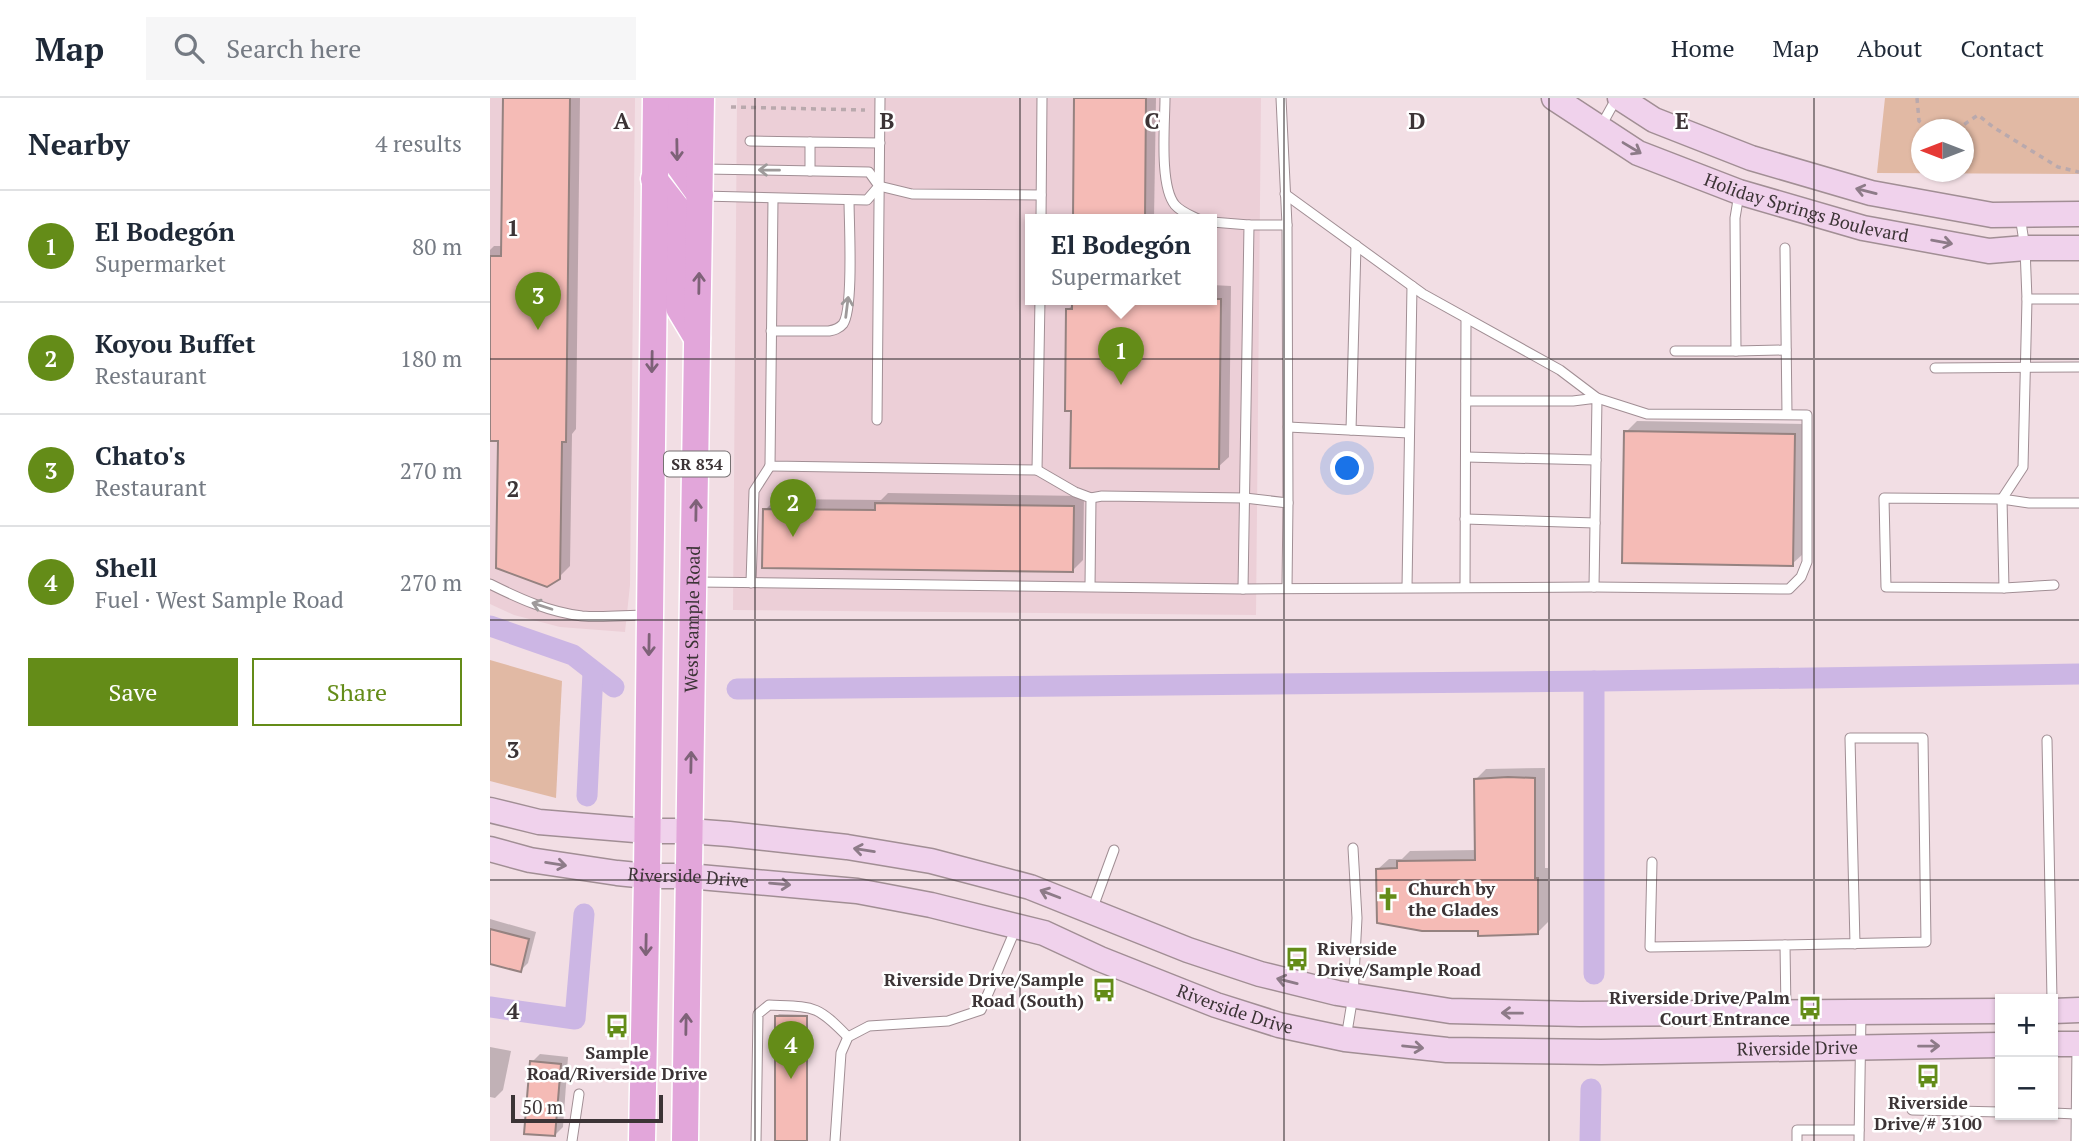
<!DOCTYPE html>
<meta charset="utf-8">
<style>
body{margin:0;font-family:"PT Serif",serif;background:#f6f6f7;color:#1f2937}
.controls{position:absolute;right:21px;bottom:21px;display:grid;overflow:hidden;border-radius:0px;box-shadow:0 2px 5px #0004}
.controls button{width:63px;height:63px;display:grid;place-items:center;padding:0;border:0;border-bottom:2px solid #e0e1e3;background:#fff;color:#1f2937;font:35px sans-serif}
.compass{position:absolute;left:1421px;top:21px;width:63px;height:63px;border-radius:50%;background:#fff;box-shadow:0 2px 5px #0004;rotate:270deg}
.scale{position:absolute;left:21px;bottom:18px;width:152px;box-sizing:border-box;padding-left:7px;border:4px solid #3c3436;border-top:0;font-size:19px;line-height:24px;white-space:nowrap;color:#3c3436;-webkit-text-stroke:5px #fff;paint-order:stroke}
.you{position:absolute;left:858px;top:371px;width:24px;height:24px;margin:-18px;border:5px solid #fff;border-radius:50%;background:#1a73e8;box-shadow:0 0 0 10px #1a73e833}
.badge{display:grid;place-items:center;width:46px;height:46px;border-radius:50%;background:#648c18;color:#fff;font-size:23px;font-weight:700}
.pin{position:absolute;translate:-50% -58px;filter:drop-shadow(0 2px 4px #0008)}
.pin::after{content:'';position:absolute;top:37px;width:24px;height:21px;background:inherit;clip-path:polygon(0 0,100% 0,50% 100%)}
.popup{position:absolute;left:535px;top:116px;width:192px;height:91px;box-sizing:border-box;display:grid;place-content:center;border-radius:0px;background:#fff;filter:drop-shadow(0 2px 5px #0005);font-size:23px;white-space:nowrap;color:#747a83}
.popup b{font-size:26px;color:#1f2937}
.popup::after{content:'';position:absolute;left:50%;top:100%;margin-left:-14px;border:14px solid transparent;border-top-color:#fff}
.list{margin:0;padding:0;list-style:none}
h2{display:flex;justify-content:space-between;align-items:center;height:91px;margin:0;padding:0 28px;font-size:30px}
h2 small{font-size:23px;font-weight:400;color:#747a83}
.list li{display:grid;grid-template-columns:46px 1fr auto;gap:21px;align-items:center;box-sizing:border-box;height:112px;padding:0 28px;border-top:2px solid #e0e1e3}
.list b{display:block;font-size:26px;white-space:nowrap}
.list p{margin:0;font-size:23px;white-space:nowrap;color:#747a83}
.list em{font-size:23px;font-style:normal;color:#747a83}
.actions{display:flex;gap:14px;padding:21px 28px}
.actions a{flex:1;padding:16px 0;border:2px solid #648c18;border-radius:0px;text-align:center;font-size:24px;color:#648c18}
.actions .main{background:#648c18;color:#fff}
.icon{flex:none;width:38px;height:38px;fill:none;stroke:currentColor;stroke-width:2;stroke-linecap:round;stroke-linejoin:round}
.map{position:relative;flex:none;width:1589px;height:1043px;overflow:hidden}
header{display:flex;align-items:center;gap:42px;box-sizing:border-box;height:98px;padding:0 35px;background:#fff;border-bottom:2px solid #e0e1e3}
header strong{font-size:33px}
nav{display:flex;gap:38px;margin-inline-start:auto;font-size:24px}
.search{width:490px;height:63px;background:#f6f6f7;display:flex;align-items:center;gap:18px;box-sizing:border-box;padding:0 24px;border-radius:0px;color:#747a83;font-size:26px}
main{display:flex}
aside{flex:1;background:#fff}
.map>svg:first-child{display:block}
.built{fill:#eccfd7;fill-rule:evenodd}
.green{fill:#e1b9a4;fill-rule:evenodd}
.shadow{fill:#0003}
.lines{fill:none;stroke-linecap:round;stroke-linejoin:round}
.canal{stroke:#ccb6e4;stroke-width:21}
.building{fill:#f5bbb6;stroke:#958280;stroke-width:2}
.lane-casing{stroke:#a18e94;stroke-width:11}
.secondary-casing{stroke:#a18e94;stroke-width:27}
.primary-casing{stroke:#fff;stroke-width:29}
.path{stroke:#b9a9ad;stroke-width:3.5;stroke-dasharray:5 5;stroke-linecap:butt}
.lane{stroke:#fff;stroke-width:9}
.secondary{stroke:#f0d2ec;stroke-width:24}
.primary{stroke:#e2a6da;stroke-width:26}
.oneway{stroke:#8d7b88}
.oneway2{stroke:#7e6278}
.oneway3{stroke:#9e9a9a}
.grid{fill:none;stroke:#3c3436;stroke-width:2;stroke-opacity:0.55}
.labels{text-anchor:middle;stroke-width:5;stroke-linejoin:round;paint-order:stroke}
.shield{fill:#fff;stroke:#767172;stroke-width:2}
.shield-label{font-size:16px;font-weight:bold;fill:#3c3436}
.street-label{font-size:18px;fill:#3c3436;stroke:#fff}
.poi-label{font-size:18px;font-weight:bold;fill:#3c3436;stroke:#fff;text-anchor:start}
.grid-label{font-size:23px;text-anchor:middle;font-weight:bold;fill:#3c3436;stroke:#fff;stroke-width:5;stroke-linejoin:round;paint-order:stroke}
</style>
<header>
<strong>Map</strong>
<div class="search"><svg class="icon" aria-label="search" viewBox="0 0 24 24"><circle cx="10" cy="10" r="6"/><path d="M15 15l6 6"/></svg>Search here</div>
<nav><a>Home</a><a>Map</a><a>About</a><a>Contact</a></nav>
</header>
<main>
<aside>
<h2>Nearby<small>4 results</small></h2>
<ul class="list">
<li><span class="badge">1</span><div><b>El Bodegón</b><p>Supermarket</p></div><em>80 m</em></li>
<li><span class="badge">2</span><div><b>Koyou Buffet</b><p>Restaurant</p></div><em>180 m</em></li>
<li><span class="badge">3</span><div><b>Chato's</b><p>Restaurant</p></div><em>270 m</em></li>
<li><span class="badge">4</span><div><b>Shell</b><p>Fuel · West Sample Road</p></div><em>270 m</em></li>
</ul>
<div class="actions"><a class="main">Save</a><a>Share</a></div>
</aside>
<div class="map">
<svg width="1589" height="1043" viewBox="0 0 1589 1043">
<rect width="100%" height="100%" fill="#f2dee4"/>
<g class="built">
<polygon points="0,0 145,0 140,487 135,534 70,529 24,517 0,506"/>
<path d="M247,0H771L766,517L243,512ZM540,121H722V201H540Z"/>
</g>
<g class="green">
<path d="M1395,0H1589V76L1387,75ZM1432,32H1474V74H1432Z"/>
<polygon points="0,562 72,583 66,700 0,683"/>
</g>
<g class="shadow">
<polygon points="14,0 90,0 86,331 82,336 80,468 69,479 9,342 0,341 0,152 4,148 13,148"/>
<polygon points="586,0 666,0 664,121 585,121"/>
<polygon points="722,187 741,188 739,359 728,369 583,311 577,212 584,206 722,201"/>
<polygon points="1147,323 1315,326 1313,456 1302,466 1136,334"/>
<polygon points="398,395 594,398 593,462 583,472 275,412 286,401 391,402"/>
<polygon points="1055,670 1055,770 1058,770 1058,824 1047,835 990,831 888,771 899,761 912,761 920,753 987,752 985,682 996,671"/>
<polygon points="0,821 46,834 38,865 31,872 0,864"/>
<polygon points="289,916 318,917 318,1043 287,1043 287,918"/>
<polygon points="0,949 21,953 13,992 5,1000 0,999"/>
<polygon points="50,956 78,959 73,1029 65,1037 42,964"/>
</g>
<g class="lines">
<g class="canal">
<polyline points="0,528 83,557 124,589"/>
<polyline points="1104,583 1104,876"/>
<polyline points="247,591 1110,583 1589,576"/>
<polyline points="97,698 103,574"/>
<polyline points="0,909 85,921 94,816"/>
<polyline points="1100,1043 1101,991"/>
</g>
</g>
<g class="building">
<polygon points="13,0 80,0 76,344 72,344 70,481 57,489 6,470 8,343 0,343 0,158 11,158"/>
<polygon points="584,0 656,0 655,121 583,121"/>
<polygon points="582,201 731,201 729,371 580,370 581,313 575,313 576,211 582,211"/>
<polygon points="1134,333 1305,336 1303,468 1132,465"/>
<polygon points="385,405 584,408 583,474 272,470 273,411 385,412"/>
<polygon points="1018,679 1045,680 1045,780 1048,780 1048,836 988,838 988,833 932,833 887,825 886,771 907,770 907,763 985,762 984,681"/>
<polygon points="0,831 39,841 31,874 0,866"/>
<rect x="285" y="918" width="32" height="125"/>
<polygon points="40,963 71,966 65,1038 34,1036"/>
</g>
<g class="lines">
<g class="lane-casing">
<g id="lane">
<path d="M675,0C675,25 669,88 685,107C691,114 700,117 708,121"/>
<polyline points="1111,28 1126,1"/>
<polyline points="260,43 320,44"/>
<polyline points="214,71 379,74 389,88 422,96 551,97"/>
<polyline points="320,73 320,44 390,45"/>
<polyline points="212,98 377,102 389,88"/>
<polyline points="283,101 280,368 547,372 550,201"/>
<polyline points="1530,118 1535,150 1537,201 1533,369 1512,401 1539,405 1589,405"/>
<polyline points="551,121 552,0"/>
<polyline points="759,127 797,127 791,0"/>
<polyline points="797,127 798,405"/>
<polyline points="1295,150 1297,316"/>
<polyline points="1537,201 1589,201"/>
<path d="M281,233H339C344,232 349,231 353,226C364,211 359,125 359,102"/>
<polyline points="1185,253 1246,253 1245,120 1249,96"/>
<polyline points="1246,253 1296,252"/>
<polyline points="1445,270 1589,269"/>
<polyline points="976,303 1083,303 1107,300 1104,489"/>
<polyline points="387,322 390,0"/>
<polyline points="798,329 919,335"/>
<polyline points="861,332 866,147"/>
<polyline points="976,359 1106,362"/>
<polyline points="547,372 585,394 601,400 600,488"/>
<polyline points="601,400 612,398 755,400 798,405 797,490"/>
<polygon points="1394,400 1512,401 1514,490 1396,489"/>
<polyline points="975,421 1105,425"/>
<polyline points="207,484 753,491 759,127 722,124"/>
<polyline points="261,485 264,393 280,368"/>
<path d="M0,486C30,501 59,514 92,518C113,520 136,517 157,517"/>
<polyline points="917,489 922,188"/>
<polyline points="975,489 976,220"/>
<polyline points="1514,490 1564,487"/>
<polyline points="753,491 1104,489 1299,491 1311,479 1317,464 1317,317 1157,316 1107,300 1070,272 933,196 795,96"/>
<polyline points="1557,642 1562,901"/>
<polyline points="1162,764 1160,849 1295,847"/>
<polyline points="602,812 624,752"/>
<polyline points="1296,913 1295,847 1436,844 1433,640 1360,640 1365,846"/>
<polyline points="856,940 863,898 867,820 863,750"/>
<polyline points="1422,1012 1510,1014"/>
<polyline points="1563,1015 1586,1016"/>
<polyline points="82,1043 89,996"/>
<path d="M266,1043L268,916L279,907C324,909 326,906 358,939"/>
<polyline points="345,1043 351,955 358,939 379,928 458,923 491,912 526,830"/>
<polyline points="1307,1043 1307,1032 1369,1032"/>
<polyline points="1369,1043 1371,916"/>
<polyline points="1586,1043 1587,947"/>
</g>
</g>
<g class="secondary-casing">
<g id="secondary">
<path id="s1" d="M1064,0L1148,55L1249,94L1373,130L1499,153L1535,150H1589"/>
<polyline points="1130,0 1164,22 1261,60 1381,95 1502,117 1589,116"/>
<polyline points="0,712 49,724 157,733 199,733 239,736 357,749 441,763 540,789 698,852 770,876 847,895 960,913 1090,916 1510,913"/>
<path id="s2" d="M0,751L40,762L127,775L157,778H198L367,793L441,807L554,835L610,861L726,907L789,927L855,941L957,952L1111,954L1510,947"/>
<polyline points="1563,913 1589,912"/>
<polyline points="1563,946 1589,946"/>
</g>
</g>
<g class="primary-casing">
<g id="primary">
<polyline points="186,0 187,65 210,97"/>
<polyline points="164,81 189,113 189,210 207,240"/>
<polyline points="152,1043 157,778 166,0"/>
<path id="s3" d="M195,1043C198,695 207,348 211,0"/>
</g>
</g>
<g class="path">
<polyline points="1427,0 1429,23 1442,32"/>
<polyline points="241,9 375,12"/>
<polyline points="1466,32 1488,17 1503,29 1568,69 1589,74"/>
</g>
<use href="#lane" class="lane"/>
<use href="#secondary" class="secondary"/>
<use href="#primary" class="primary"/>
</g>
<defs><path id="oneway-shaft" d="M-6 0H5M1.5-3L5.5 0L1.5 3" fill="none" stroke-width="1.6" stroke-linecap="round" stroke-linejoin="round" transform="scale(1.75)"/></defs>
<g class="oneway">
<use href="#oneway-shaft" transform="translate(1142 50) rotate(31)"/>
<use href="#oneway-shaft" transform="translate(1376 93) rotate(-166)"/>
<use href="#oneway-shaft" transform="translate(1452 144) rotate(10)"/>
<use href="#oneway-shaft" transform="translate(374 752) rotate(-171)"/>
<use href="#oneway-shaft" transform="translate(66 766) rotate(9)"/>
<use href="#oneway-shaft" transform="translate(290 786) rotate(5)"/>
<use href="#oneway-shaft" transform="translate(560 796) rotate(-159)"/>
<use href="#oneway-shaft" transform="translate(797 883) rotate(-166)"/>
<use href="#oneway-shaft" transform="translate(1022 915) rotate(-179)"/>
<use href="#oneway-shaft" transform="translate(1439 948) rotate(-1)"/>
<use href="#oneway-shaft" transform="translate(923 949) rotate(6)"/>
</g>
<g class="oneway2">
<use href="#oneway-shaft" transform="translate(187 52) rotate(89)"/>
<use href="#oneway-shaft" transform="translate(209 185) rotate(-89)"/>
<use href="#oneway-shaft" transform="translate(162 264) rotate(91)"/>
<use href="#oneway-shaft" transform="translate(206 412) rotate(-89)"/>
<use href="#oneway-shaft" transform="translate(159 547) rotate(91)"/>
<use href="#oneway-shaft" transform="translate(201 664) rotate(-89)"/>
<use href="#oneway-shaft" transform="translate(156 847) rotate(91)"/>
<use href="#oneway-shaft" transform="translate(196 926) rotate(-89)"/>
</g>
<g class="oneway3">
<use href="#oneway-shaft" transform="translate(279 72) rotate(-179)"/>
<use href="#oneway-shaft" transform="translate(357 209) rotate(-83)"/>
<use href="#oneway-shaft" transform="translate(52 508) rotate(-162)"/>
</g>
<path class="grid" d="M265,0V1043M530,0V1043M794,0V1043M1059,0V1043M1324,0V1043M0,261H1589M0,522H1589M0,782H1589"/>
<defs>
<g id="church-bare" transform="scale(1.89)"><path d="M-1.2-6h2.4v3.5h3.3v2.4h-3.3V6h-2.4V-.1h-3.3v-2.4h3.3Z" fill="#648c18" stroke="#fff" stroke-width="2.5" paint-order="stroke"/></g>
<g id="bus-bare" transform="scale(1.89)"><path d="M-5-6H5V4H4V6H2V4H-2V6H-4V4H-5ZM-3.5-4V0h7V-4ZM-3.5 1.2v1.5H-2V1.2ZM2 1.2v1.5H3.5V1.2Z" fill="#648c18" stroke="#fff" stroke-width="2.5" paint-order="stroke"/></g>
</defs>
<g fill-rule="evenodd">
<use href="#church-bare" x="898" y="801"/>
<use href="#bus-bare" x="807" y="861"/>
<use href="#bus-bare" x="614" y="892"/>
<use href="#bus-bare" x="1320" y="910"/>
<use href="#bus-bare" x="127" y="928"/>
<use href="#bus-bare" x="1438" y="978"/>
</g>
<g class="labels">
<rect class="shield" x="174" y="353.5" width="66" height="25" rx="5"/>
<g class="shield-label">
<text x="207" y="372">SR 834</text>
</g>
<g class="street-label">
<text dy="6" stroke="none"><textPath href="#s1" startOffset="278">Holiday Springs Boulevard</textPath></text>
<text dy="6" stroke="none"><textPath href="#s3" startOffset="522">West Sample Road</textPath></text>
<text dy="6" stroke="none"><textPath href="#s2" startOffset="201">Riverside Drive</textPath></text>
<text dy="6" stroke="none"><textPath href="#s2" startOffset="768">Riverside Drive</textPath></text>
<text dy="6" stroke="none"><textPath href="#s2" startOffset="1335">Riverside Drive</textPath></text>
</g>
<g class="poi-label">
<text x="918" y="797">Church by<tspan x="918" dy="21">the Glades</tspan></text>
<text x="827" y="857">Riverside<tspan x="827" dy="21">Drive/Sample Road</tspan></text>
<text x="594" y="888" text-anchor="end">Riverside Drive/Sample<tspan x="594" dy="21">Road (South)</tspan></text>
<text x="1300" y="906" text-anchor="end">Riverside Drive/Palm<tspan x="1300" dy="21">Court Entrance</tspan></text>
<text x="127" y="961" text-anchor="middle">Sample<tspan x="127" dy="21">Road/Riverside Drive</tspan></text>
<text x="1438" y="1011" text-anchor="middle">Riverside<tspan x="1438" dy="21">Drive/# 3100</tspan></text>
</g>
</g>
<g class="grid-label">
<text x="132" y="31">A</text>
<text x="397" y="31">B</text>
<text x="662" y="31">C</text>
<text x="927" y="31">D</text>
<text x="1192" y="31">E</text>
<text x="23" y="138">1</text>
<text x="23" y="399">2</text>
<text x="23" y="660">3</text>
<text x="23" y="921">4</text>
</g>
</svg>
<div class="controls">
<button>+</button>
<button>−</button>
</div>
<svg class="compass" viewBox="-18 -18 36 36"><path d="M0-13l5 13h-10z" fill="#e53935"/><path d="M0 13l5-13h-10z" fill="#747a83"/></svg>
<div class="scale">50 m</div>
<div class="you"></div>
<div class="pin badge" style="left:631px;top:287px">1</div>
<div class="popup"><b>El Bodegón</b>Supermarket</div>
<div class="pin badge" style="left:303px;top:439px">2</div>
<div class="pin badge" style="left:48px;top:232px">3</div>
<div class="pin badge" style="left:301px;top:981px">4</div>
</div>
</main>
